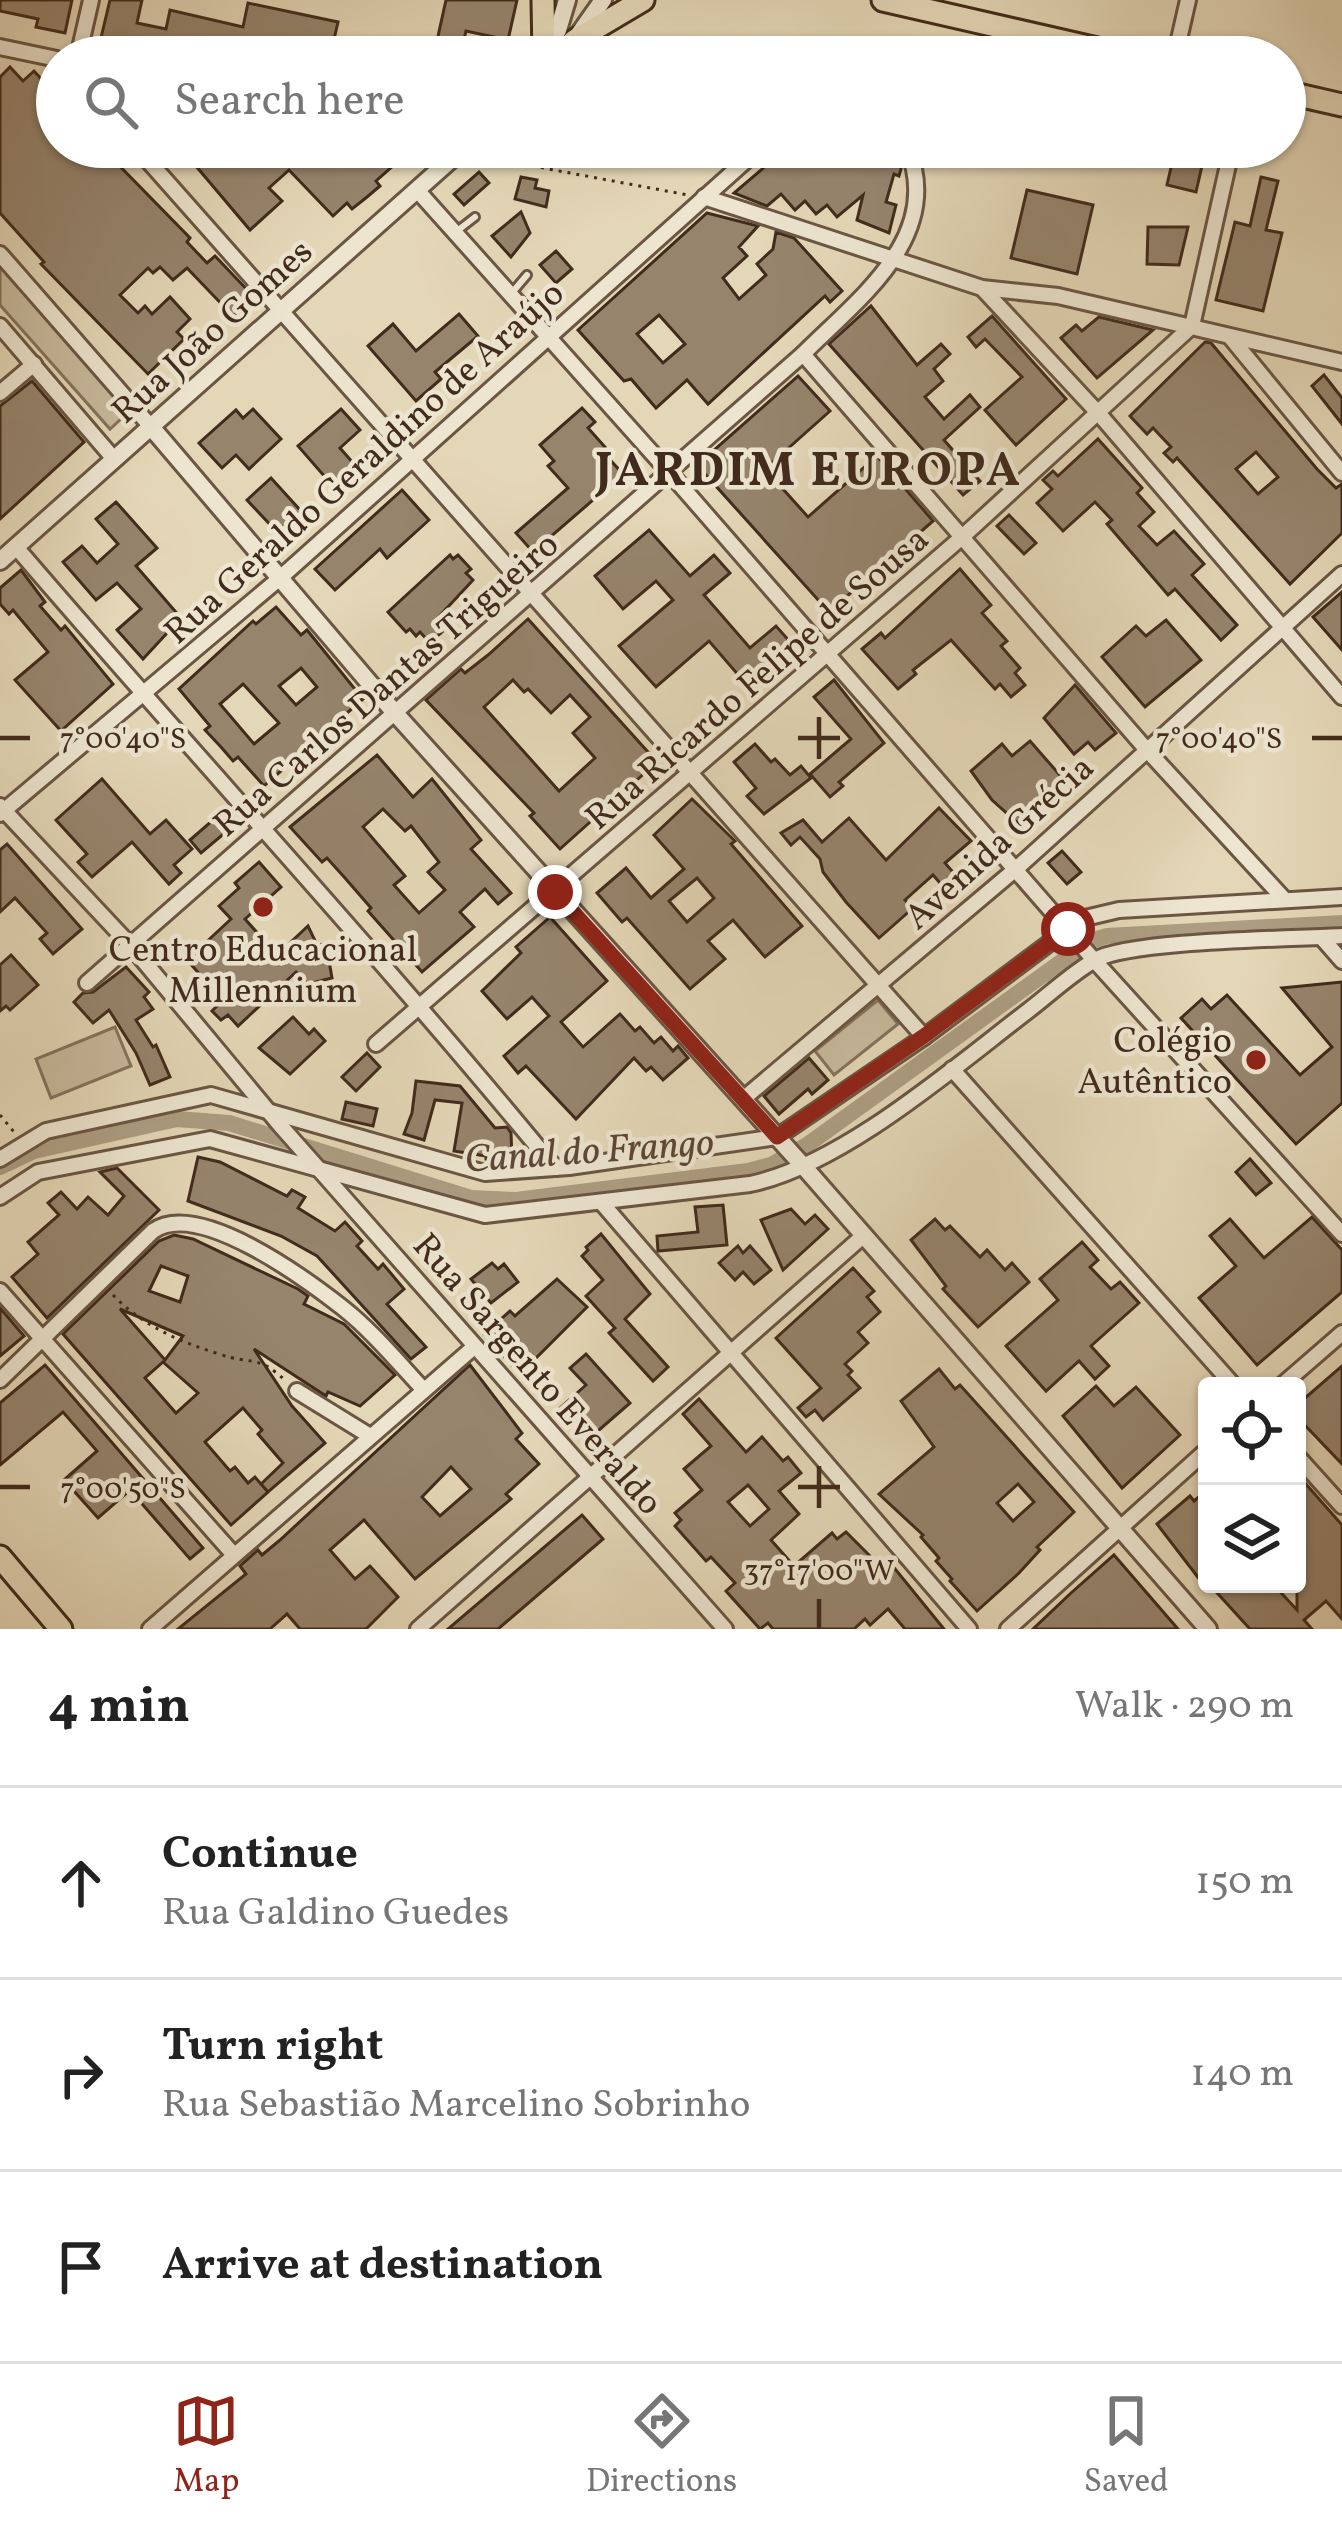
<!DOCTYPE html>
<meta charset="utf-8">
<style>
body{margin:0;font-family:Vollkorn,serif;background:#f2f2f2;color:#222}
.controls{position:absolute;right:36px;bottom:36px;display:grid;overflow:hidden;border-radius:12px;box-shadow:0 3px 9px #0004}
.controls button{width:108px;height:108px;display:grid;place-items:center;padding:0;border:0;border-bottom:3px solid #e0e0e0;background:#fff;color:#222;font:60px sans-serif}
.stop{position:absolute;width:36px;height:36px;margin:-27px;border:9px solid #8f2418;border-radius:50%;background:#fff}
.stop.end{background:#8f2418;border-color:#fff;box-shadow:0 3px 12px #0008}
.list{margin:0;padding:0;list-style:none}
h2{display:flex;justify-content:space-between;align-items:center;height:156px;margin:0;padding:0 48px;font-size:51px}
h2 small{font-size:39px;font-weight:400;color:#767676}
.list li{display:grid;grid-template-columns:78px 1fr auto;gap:36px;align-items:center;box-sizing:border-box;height:192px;padding:0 48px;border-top:3px solid #e0e0e0}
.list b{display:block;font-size:45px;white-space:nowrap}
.list p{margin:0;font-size:39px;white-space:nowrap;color:#767676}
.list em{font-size:39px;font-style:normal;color:#767676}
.icon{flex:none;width:66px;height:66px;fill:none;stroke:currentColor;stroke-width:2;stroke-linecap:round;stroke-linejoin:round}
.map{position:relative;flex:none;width:1342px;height:1629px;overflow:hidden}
.search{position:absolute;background:#fff;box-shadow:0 3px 9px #0004;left:36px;right:36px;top:36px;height:132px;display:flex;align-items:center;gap:30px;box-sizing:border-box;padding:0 42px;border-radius:66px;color:#767676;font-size:45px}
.sheet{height:732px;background:#fff}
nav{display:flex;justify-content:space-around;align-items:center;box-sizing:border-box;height:168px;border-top:3px solid #e0e0e0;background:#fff;font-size:33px;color:#767676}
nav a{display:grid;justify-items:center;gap:6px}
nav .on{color:#8f2418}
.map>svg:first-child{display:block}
.green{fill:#c8ba9d;stroke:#84725c;stroke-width:3}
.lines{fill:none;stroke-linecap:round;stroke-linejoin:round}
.canal{stroke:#ad9d82;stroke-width:16}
.building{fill:#96846d;stroke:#412b1c;stroke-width:3;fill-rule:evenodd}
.service-casing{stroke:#6a5643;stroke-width:12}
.minor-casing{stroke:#6a5643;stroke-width:20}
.tertiary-casing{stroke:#6a5643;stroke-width:22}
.primary-casing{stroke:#412b1c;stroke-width:27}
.trunk-casing{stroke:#412b1c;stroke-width:27}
.path{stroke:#412b1c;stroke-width:3;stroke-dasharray:3 6;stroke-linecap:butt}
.service{stroke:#ede5d0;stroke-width:6}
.minor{stroke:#ede5d0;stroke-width:14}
.tertiary{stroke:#ede5d0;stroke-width:16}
.primary{stroke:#e4d7b7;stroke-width:21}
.trunk{stroke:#e4d7b7;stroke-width:21}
.route{stroke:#8f2418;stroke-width:15}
.ticks{fill:none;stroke:#412b1c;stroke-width:4.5}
.poi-dot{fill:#8f2418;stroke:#ede5d0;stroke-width:4.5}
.labels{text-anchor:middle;stroke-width:9;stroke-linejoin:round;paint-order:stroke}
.street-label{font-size:36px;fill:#412b1c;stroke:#ede5d0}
.poi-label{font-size:36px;fill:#412b1c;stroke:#ede5d0}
.water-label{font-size:39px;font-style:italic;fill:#5c4836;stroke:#ede5d0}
.district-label{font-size:48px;font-weight:bold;letter-spacing:3px;fill:#412b1c;stroke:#ede5d0}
.ticks-label{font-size:30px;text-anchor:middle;fill:#412b1c;stroke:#ede5d0;stroke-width:9;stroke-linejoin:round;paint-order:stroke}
</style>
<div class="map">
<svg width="1342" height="1629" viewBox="0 0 1342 1629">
<rect width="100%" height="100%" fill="#e4d7b7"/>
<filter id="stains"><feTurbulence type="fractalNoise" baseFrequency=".00167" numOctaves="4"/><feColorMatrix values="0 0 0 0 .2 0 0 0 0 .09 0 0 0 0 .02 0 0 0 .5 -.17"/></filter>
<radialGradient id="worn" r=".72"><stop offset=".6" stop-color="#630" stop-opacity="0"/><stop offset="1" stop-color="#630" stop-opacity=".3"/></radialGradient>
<g class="green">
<polygon points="0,258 133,408 110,429 0,305"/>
<polygon points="878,1000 898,1024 834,1075 815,1051"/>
<polygon points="115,1027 131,1066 51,1098 36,1059"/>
</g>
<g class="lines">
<polyline class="canal" points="0,1167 34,1151 177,1119 229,1123 471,1198 516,1200 748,1171 771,1165 807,1145 1090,941 1107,936 1342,923"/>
</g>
<g class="building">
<polygon points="0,0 72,0 65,33 36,27 38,19 0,11"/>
<polygon points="110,0 142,0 137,23 166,29 170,10 243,27 248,3 338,22 330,57 170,57 100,42"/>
<polygon points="446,0 517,0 508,40 466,31 460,56 435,50"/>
<polygon points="10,67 23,81 34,71 57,96 57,147 101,147 190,238 187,242 207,263 215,256 254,297 233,316 187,268 173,280 160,267 153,273 148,268 120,295 138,313 145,306 152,314 170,297 190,319 177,332 184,339 148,374 41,264 44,262 0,213 0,77"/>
<polygon points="188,147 392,147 402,158 376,181 380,186 367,197 352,209 347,203 333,216 289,170 269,188 282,201 250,230 190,159 195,154"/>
<polygon points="788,147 864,147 898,157 901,169 899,176 894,174 886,202 896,205 889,233 857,220 863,195 837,217 827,205 816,214 805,201 795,210 781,194 767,206 734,193"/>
<polygon points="1175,150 1204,157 1196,192 1167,185"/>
<polygon points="479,172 489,183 464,205 454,194"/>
<polygon points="521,177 537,180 535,188 549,191 546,207 515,199"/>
<polygon points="1261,177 1278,181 1266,230 1282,233 1263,311 1216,300 1235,222 1250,226"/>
<polygon points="1027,190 1093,205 1077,274 1011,258"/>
<polygon points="521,212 530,233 511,257 492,236"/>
<path d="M707,213L758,226L739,247L747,256L723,278L739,299L766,275L757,264L773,249L776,232L794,238L842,291L830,302L825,296L708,404L687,380L656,408L631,379L624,381L578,330ZM659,315L685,344L663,363L637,334Z"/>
<polygon points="1148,227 1188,227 1179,265 1147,264"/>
<polygon points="556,251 572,269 556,283 540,265"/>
<polygon points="871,306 917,365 941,344 950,354 934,369 943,381 925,397 944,419 970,395 980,407 944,440 980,481 963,495 829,344"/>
<polygon points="459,314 478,336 435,372 441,379 416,401 368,346 393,324 416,351"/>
<polygon points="992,316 1066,399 1016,445 985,410 1022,377 985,339 976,347 968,337"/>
<polygon points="1099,317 1153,330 1097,378 1061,338 1076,325 1082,331"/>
<path d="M1205,342L1211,343L1317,469L1336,488L1342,484V533L1290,584L1177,458L1173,462L1164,453L1171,447L1153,428L1147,434L1130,416ZM1256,452L1278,477L1258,494L1236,469Z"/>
<polygon points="1324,375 1342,398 1342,424 1312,386"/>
<polygon points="798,376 830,411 765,469 800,508 808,517 877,456 933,521 829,612 697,465"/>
<polygon points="32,381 84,442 0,519 0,406"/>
<polygon points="582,408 595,422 588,428 605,447 601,450 623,474 533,552 516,533 568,488 548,466 554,461 540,445"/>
<polygon points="253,409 281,439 249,469 236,455 222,468 199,443 236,410 243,418"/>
<polygon points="341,409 360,430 340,448 355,465 332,485 298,446"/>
<polygon points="1098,439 1142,488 1137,493 1154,512 1139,526 1157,545 1174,531 1204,564 1192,575 1237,625 1221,640 1175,589 1168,595 1107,524 1112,520 1095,502 1063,531 1037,503 1052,489 1043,480 1053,471 1058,476"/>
<polygon points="271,478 301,511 277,532 247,500"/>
<polygon points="402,490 429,520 387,558 380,549 335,590 315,569"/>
<polygon points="116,502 157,548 136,566 181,618 143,659 117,630 141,609 117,583 96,600 63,562 82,546 97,563 118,544 96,519"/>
<polygon points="1009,515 1036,543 1024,554 997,526"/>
<polygon points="649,530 690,576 714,555 730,573 704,595 750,648 776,626 792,644 746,684 709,641 656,687 619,646 673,600 656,581 623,609 595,576"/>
<polygon points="450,555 453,559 458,555 471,569 466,573 473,580 433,623 442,632 430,643 420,632 416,636 410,629 406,632 388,612"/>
<polygon points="960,569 991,605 982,613 1007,641 1001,646 1020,668 1015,673 1025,685 1011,697 1000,684 995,689 951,640 913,670 916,674 898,689 862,649 881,633 885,638"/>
<polygon points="21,570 45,602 40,606 61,630 65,626 113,684 61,731 15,680 48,652 13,610 9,614 0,604 0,588"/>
<polygon points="1342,592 1342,650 1313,617"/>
<path d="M276,607L301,635L307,630L363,699L264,786L238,757L233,761L221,747L205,730L210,726L179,689L253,621L256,624ZM301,668L317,687L296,705L279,686ZM243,684L279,723L254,744L220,704Z"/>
<path d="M528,619L657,762L560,849L530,816L534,813L426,700L461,669L465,673L488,655ZM513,680L524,692L528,689L551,713L570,695L590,717L573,733L595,758L559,791L484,707Z"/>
<polygon points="1166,620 1201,660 1145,707 1102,657 1136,626 1146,636"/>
<polygon points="834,680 884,743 839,782 843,786 830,797 810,774 851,739 814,697"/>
<polygon points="1075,685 1116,733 1095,750 1088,742 1074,754 1044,718"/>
<polygon points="1030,741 1065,781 1020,825 992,800 971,771 1002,744 1012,756"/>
<polygon points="755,744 771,762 775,759 790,775 801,766 811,778 764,814 747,796 756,788 734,762"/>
<path d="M377,755L413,797L432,779L481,840L471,849L511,893L498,904L485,889L460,912L474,927L422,972L368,911L371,908L345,878L327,858L322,862L290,827ZM383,809L405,831L411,826L439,862L428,872L445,890L419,913L394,885L405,876L363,827Z"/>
<polygon points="102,779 150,834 166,820 192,849 174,865 181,873 169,884 132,842 92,877 78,862 87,854 56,820"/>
<path d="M692,799L735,841L731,844L802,926L765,957L733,920L708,941L725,959L690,989L627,918L622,922L597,893L626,868L651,898L684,869L654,835ZM697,878L714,898L687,922L669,901Z"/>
<polygon points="939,808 971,841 945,863 959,879 946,890 933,875 905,900 913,908 879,938 846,902 823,872 820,859 800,837 791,845 781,833 803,820 822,842 849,818 886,860"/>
<polygon points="221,813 233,826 201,853 190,840"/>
<polygon points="7,844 82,929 53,954 40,939 47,933 15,898 0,912 0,850"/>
<polygon points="1062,851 1081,872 1067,884 1048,863"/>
<polygon points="259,862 281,887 245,919 277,955 308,926 317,945 326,944 332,978 308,984 296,972 238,1026 228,1015 221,1020 212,1011 218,1005 208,995 213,989 187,960 231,919 219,906 239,888 235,883"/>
<polygon points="550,917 607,981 561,1022 583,1047 620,1014 635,1031 640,1027 654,1043 661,1037 673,1051 678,1046 688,1058 663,1080 651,1067 646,1071 634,1058 576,1119 526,1066 518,1073 504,1056 549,1016 532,997 507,1019 482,991 521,953 516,947"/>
<polygon points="11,955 38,985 10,1010 6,1006 0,1011 0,965"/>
<polygon points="126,967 149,992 144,997 153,1009 136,1020 153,1047 156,1045 170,1077 150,1085 136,1053 109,1010 93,1023 74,1002 83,993 93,992"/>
<polygon points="1342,982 1342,1103 1296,1144 1181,1018 1202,999 1211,1009 1227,995 1300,1075 1332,1047 1282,988"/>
<polygon points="293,1017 309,1034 314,1029 325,1041 290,1074 259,1048"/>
<polygon points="367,1053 380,1067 356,1091 342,1077"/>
<polygon points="809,1058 828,1080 812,1094 808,1089 779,1114 764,1096"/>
<polygon points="416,1081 460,1086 495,1128 507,1127 511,1133 512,1159 486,1159 486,1156 454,1151 462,1103 435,1100 424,1140 404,1134 412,1113"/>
<polygon points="346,1102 377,1109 373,1126 342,1119"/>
<polygon points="198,1157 220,1162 287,1196 292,1190 305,1197 298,1208 335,1231 345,1222 362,1241 357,1246 378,1269 383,1264 404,1289 387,1304 426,1347 411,1359 317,1256 281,1236 188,1201"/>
<polygon points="1250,1159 1271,1183 1256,1195 1236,1172"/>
<polygon points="117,1168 159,1210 47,1318 12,1277 38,1254 28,1242 59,1215 48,1203 61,1192 77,1209 88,1197 108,1215 124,1196 100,1172"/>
<polygon points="723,1205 727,1245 658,1251 657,1236 698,1232 695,1207"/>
<polygon points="791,1209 805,1224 815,1215 828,1229 783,1270 761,1220"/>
<polygon points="1312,1217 1342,1250 1342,1292 1257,1365 1199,1298 1236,1266 1210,1236 1230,1219 1264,1258"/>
<polygon points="935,1219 945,1230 950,1226 980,1257 987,1250 1005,1270 1012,1263 1029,1282 978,1327 943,1289 946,1286 911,1240"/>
<polygon points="601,1234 650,1294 625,1319 668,1367 653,1381 609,1333 615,1328 586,1296 603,1280 582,1256 588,1250 586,1247"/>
<path d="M174,1235L193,1239L298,1289L308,1296L304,1304L344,1324L395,1375L360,1406L328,1392L326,1396L254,1349L292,1406L325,1443L268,1492L261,1484L283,1463L258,1434L262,1430L243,1408L205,1442L230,1471L235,1467L248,1483L255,1477L268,1492L231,1525L63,1334L159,1241ZM161,1266L188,1276L180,1302L149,1291ZM120,1309L183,1336L165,1360ZM163,1362L198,1393L176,1413L145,1378Z"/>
<polygon points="1082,1242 1098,1260 1090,1267 1111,1289 1120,1282 1139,1303 1091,1346 1109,1366 1095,1379 1079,1361 1046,1391 1006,1346 1058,1300 1040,1279"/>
<polygon points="738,1246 743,1253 750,1246 771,1270 754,1284 743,1272 735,1280 719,1263"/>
<polygon points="492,1263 498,1269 504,1264 518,1282 491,1303 471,1279"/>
<polygon points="853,1268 874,1291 867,1297 880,1312 858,1332 868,1343 845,1364 852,1371 848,1375 860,1388 823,1420 815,1410 806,1417 798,1408 821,1388 776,1338"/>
<polygon points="557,1279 587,1307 520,1374 484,1334 510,1311 515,1316"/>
<polygon points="0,1308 24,1336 0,1356"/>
<polygon points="586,1354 630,1403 591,1437 559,1409 586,1385 570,1368"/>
<polygon points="45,1365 203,1548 190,1559 130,1490 98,1518 64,1480 97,1451 63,1412 0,1465 0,1403"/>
<path d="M470,1365L522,1433L516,1439L539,1464L506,1494L511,1499L415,1579L364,1520L330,1550L355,1579L370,1566L398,1597L366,1629H300L287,1614L270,1629H178L246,1574L240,1566L258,1550L262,1555L280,1540ZM451,1467L471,1489L440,1516L422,1497Z"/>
<polygon points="1342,1366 1342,1464 1297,1417 1297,1405"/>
<path d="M939,1369L955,1389L960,1385L1074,1512L1037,1547L1040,1550L1019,1573L977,1611L950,1581L952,1579L936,1561L939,1558L921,1537L923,1535L879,1494L934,1447L901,1401ZM1018,1484L1034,1502L1013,1521L997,1503Z"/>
<polygon points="1096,1386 1114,1406 1136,1387 1180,1435 1122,1488 1063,1416"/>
<path d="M699,1399L746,1452L762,1437L783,1461L788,1457L801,1473L779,1491L799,1514L771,1540L794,1566L832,1533L837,1539L846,1532L880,1566L887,1559L944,1629H905L888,1609L870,1625L865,1619L854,1629H773L768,1623L760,1629L726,1591L735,1583L711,1557L706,1561L675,1526L681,1520L675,1513L702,1490L684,1469L711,1446L683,1414ZM748,1485L769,1509L750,1526L728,1502Z"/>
<polygon points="1297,1474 1342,1525 1342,1619 1326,1601 1304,1620 1312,1629 1250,1629 1209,1584 1273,1584 1297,1610"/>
<polygon points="1207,1490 1207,1589 1157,1524 1190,1496 1194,1501"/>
<polygon points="582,1515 603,1539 498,1629 448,1629"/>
<polygon points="1114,1555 1178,1629 1033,1629 1071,1593"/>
</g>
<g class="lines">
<g class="service-casing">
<g id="service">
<polyline points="457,231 475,217"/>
<polyline points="510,295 527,275"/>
</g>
</g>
<g class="minor-casing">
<g id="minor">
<polyline points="0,47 57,59"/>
<polyline points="78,57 91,0"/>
<polyline points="1175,57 1188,0"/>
<polyline points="136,147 924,1037"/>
<polyline points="417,190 669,472 1094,960 1342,1234"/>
<polyline points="704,197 982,288 1058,296 1342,362"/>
<polyline points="0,254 152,428"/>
<polyline points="982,288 1100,415 1342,697"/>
<polyline points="0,326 114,459"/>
<polyline points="1231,338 1342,473"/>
<polyline points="803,354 1146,749 1285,900"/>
<polyline points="0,393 34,364"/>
<path d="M16,547C194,755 381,956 555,1168"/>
<polyline points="0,806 132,947 279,1124 725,1629"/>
<polyline points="0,814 280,578 761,147"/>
<polyline points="1321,937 1342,961"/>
<path d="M87,983L803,354C859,298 945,236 907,147"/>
<polyline points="376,1044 961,538 1192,326 1232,147"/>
<polyline points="952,1069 1234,1386"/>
<polyline points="743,1099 1017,868 1342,574"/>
<polyline points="0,1159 46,1131 211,1095 485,1173 569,1167 777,1137 924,1037 1068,929 1085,918 1119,910 1342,897"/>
<path d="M0,1197L38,1172L210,1139L485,1215L750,1184C842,1165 953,1068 1029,1010C1050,994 1072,973 1095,960C1130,940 1293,939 1342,936"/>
<polyline points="601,1202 969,1629"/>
<polyline points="0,1291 234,1555"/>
<path d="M0,1380L153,1231C198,1199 306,1279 343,1308C372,1331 397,1361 422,1388"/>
<polyline points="1281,1386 1342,1333"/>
<polyline points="297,1391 370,1436"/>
<polyline points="1297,1456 1342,1506"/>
<polyline points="150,1629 474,1347"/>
<polyline points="418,1629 863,1236"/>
<polyline points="1008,1629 1207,1450"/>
</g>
</g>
<g class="tertiary-casing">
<g id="tertiary">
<polyline points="545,55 558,30 567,0"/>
<polyline points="556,57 574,41 603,0"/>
<polyline points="152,428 395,713 805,1168 1208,1629"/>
<polyline points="0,561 465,147"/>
</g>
</g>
<g class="primary-casing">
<polyline id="primary" points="0,1557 61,1629"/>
</g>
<g class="trunk-casing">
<g id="trunk">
<polyline points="543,0 544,56"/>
<polyline points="883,0 1132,57"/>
<polyline points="574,41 643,0"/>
<polyline points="1285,92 1342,105"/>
</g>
</g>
<g class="path">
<polyline points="479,156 688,195"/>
<polyline points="0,1115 14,1132"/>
<path d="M113,1295C143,1326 178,1341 219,1354C254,1366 256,1353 287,1382"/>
</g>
<use href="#service" class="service"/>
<use href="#minor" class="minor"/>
<use href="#tertiary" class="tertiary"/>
<use href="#primary" class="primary"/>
<use href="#trunk" class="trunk"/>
</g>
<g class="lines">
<polyline class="route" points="555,892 777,1137 924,1036 1068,929"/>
</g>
<path class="ticks" d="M819,717V759M0,738H30M798,738H840M1312,738H1342M819,1466V1508M0,1487H30M798,1487H840M819,1599V1629"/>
<g class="poi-dot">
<circle cx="263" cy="907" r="12"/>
<circle cx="1256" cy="1060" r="12"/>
</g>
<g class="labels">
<g class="street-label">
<text transform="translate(211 330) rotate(-42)" y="13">Rua João Gomes</text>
<text transform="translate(363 461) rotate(-42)" y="13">Rua Geraldo Geraldino de Araújo</text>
<text transform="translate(756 677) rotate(-41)" y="13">Rua Ricardo Felipe de Sousa</text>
<text transform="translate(385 683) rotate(-41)" y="13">Rua Carlos Dantas Trigueiro</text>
<text transform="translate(998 841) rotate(-42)" y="13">Avenida Grécia</text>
<text transform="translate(539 1373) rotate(49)" y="13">Rua Sargento Everaldo</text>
</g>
<g class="poi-label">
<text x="263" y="961">Centro Educacional<tspan x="263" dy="41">Millennium</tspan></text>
<text x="1232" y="1052" text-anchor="end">Colégio<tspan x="1232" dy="41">Autêntico</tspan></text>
</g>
<g class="water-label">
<text transform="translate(589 1149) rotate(-4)" y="14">Canal do Frango</text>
</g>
<g class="district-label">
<text x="809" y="485">JARDIM EUROPA</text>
</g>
</g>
<g class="ticks-label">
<text x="123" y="748">7°00'40"S</text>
<text x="1219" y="748">7°00'40"S</text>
<text x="123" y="1498">7°00'50"S</text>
<text x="819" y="1580">37°17'00"W</text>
</g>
<rect width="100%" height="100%" filter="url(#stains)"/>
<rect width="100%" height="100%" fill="url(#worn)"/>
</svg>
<div class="controls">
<button><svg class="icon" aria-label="locate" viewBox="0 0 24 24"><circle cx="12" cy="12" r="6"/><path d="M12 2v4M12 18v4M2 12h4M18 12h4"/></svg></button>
<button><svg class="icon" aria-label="layers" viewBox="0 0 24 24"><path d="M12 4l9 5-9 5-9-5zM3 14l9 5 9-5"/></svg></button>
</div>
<div class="stop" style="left:1068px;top:929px"></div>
<div class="stop end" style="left:555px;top:892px"></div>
<div class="search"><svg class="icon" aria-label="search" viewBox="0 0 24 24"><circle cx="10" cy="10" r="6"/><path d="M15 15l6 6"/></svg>Search here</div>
</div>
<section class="sheet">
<h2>4 min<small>Walk · 290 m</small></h2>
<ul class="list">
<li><svg class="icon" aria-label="ahead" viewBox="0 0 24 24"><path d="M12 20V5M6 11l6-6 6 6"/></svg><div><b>Continue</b><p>Rua Galdino Guedes</p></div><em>150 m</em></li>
<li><svg class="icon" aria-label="right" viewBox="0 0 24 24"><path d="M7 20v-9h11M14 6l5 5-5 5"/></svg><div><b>Turn right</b><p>Rua Sebastião Marcelino Sobrinho</p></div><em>140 m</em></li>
<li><svg class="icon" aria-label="arrive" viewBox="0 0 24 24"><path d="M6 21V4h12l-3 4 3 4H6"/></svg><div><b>Arrive at destination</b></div></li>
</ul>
</section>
<nav>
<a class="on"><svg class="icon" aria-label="map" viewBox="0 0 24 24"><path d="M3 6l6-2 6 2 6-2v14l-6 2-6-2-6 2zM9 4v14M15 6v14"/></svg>Map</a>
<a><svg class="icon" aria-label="directions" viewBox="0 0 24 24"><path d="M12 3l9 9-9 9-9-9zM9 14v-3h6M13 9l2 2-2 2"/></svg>Directions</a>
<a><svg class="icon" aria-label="saved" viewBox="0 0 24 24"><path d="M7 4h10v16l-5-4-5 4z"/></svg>Saved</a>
</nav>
